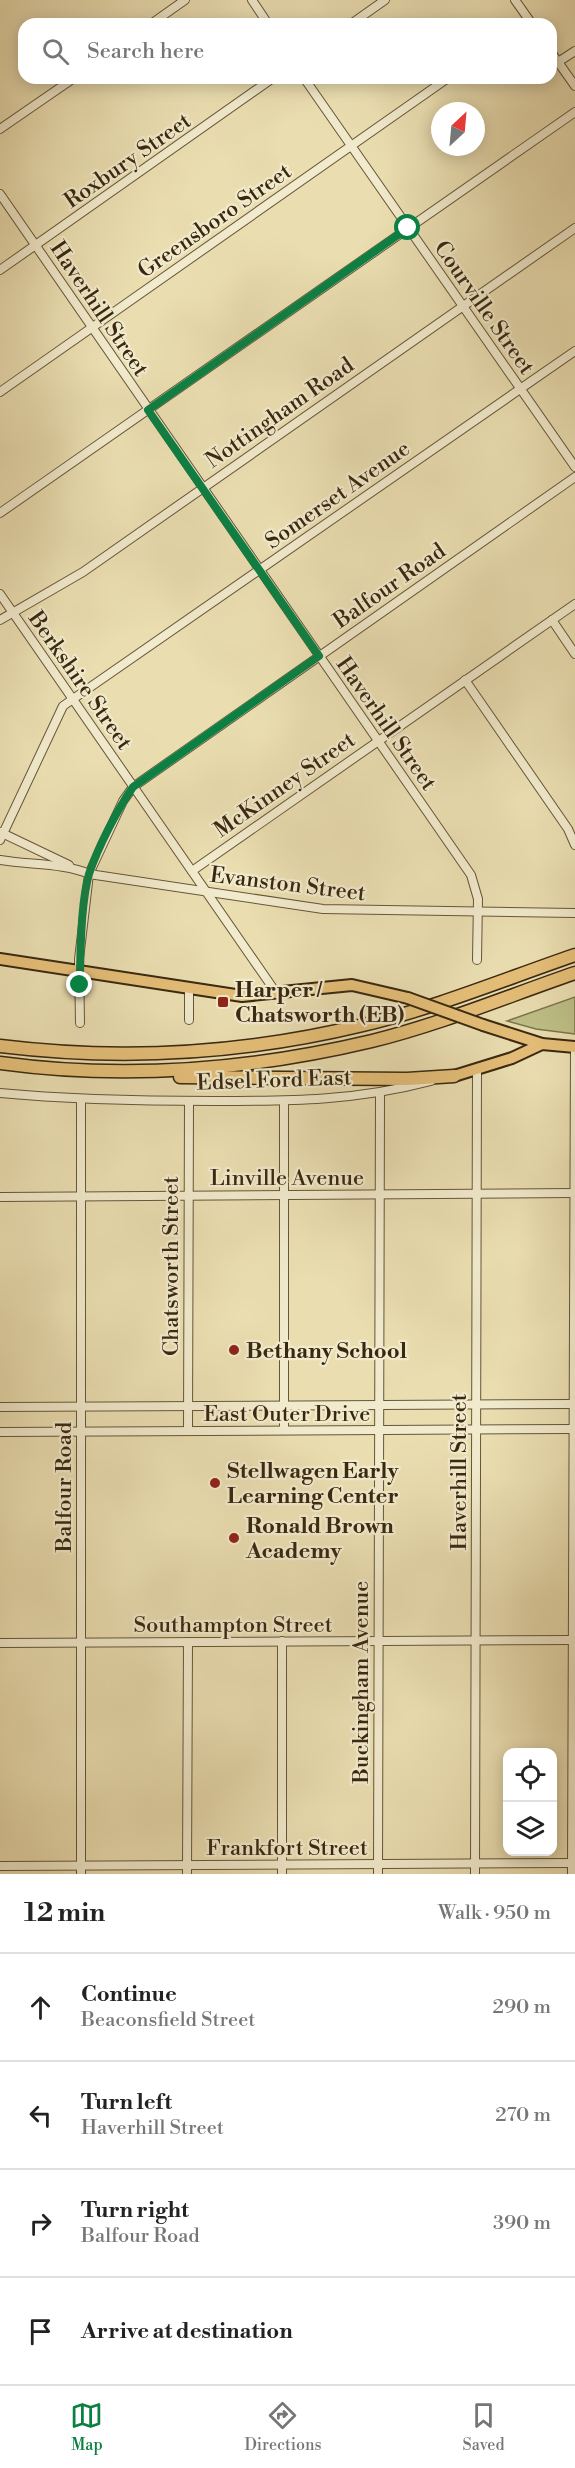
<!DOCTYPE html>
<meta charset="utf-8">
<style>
body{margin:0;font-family:"Libre Bodoni",serif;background:#f2f2f2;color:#222}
.controls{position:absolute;right:18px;bottom:18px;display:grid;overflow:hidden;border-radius:12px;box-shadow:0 3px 15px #0003}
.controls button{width:54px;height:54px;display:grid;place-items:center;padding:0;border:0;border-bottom:2px solid #e0e0e0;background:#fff;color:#222;font:30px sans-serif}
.compass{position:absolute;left:431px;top:102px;width:54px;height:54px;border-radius:50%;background:#fff;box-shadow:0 3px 15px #0003;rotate:26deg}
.stop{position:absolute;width:18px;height:18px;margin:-14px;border:4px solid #0b8043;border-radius:50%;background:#fff}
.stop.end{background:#0b8043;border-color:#fff;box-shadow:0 2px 6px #0008}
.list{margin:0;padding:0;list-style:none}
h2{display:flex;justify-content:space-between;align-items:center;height:78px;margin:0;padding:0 24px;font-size:26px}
h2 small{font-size:20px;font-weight:400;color:#767676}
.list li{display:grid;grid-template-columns:39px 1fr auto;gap:18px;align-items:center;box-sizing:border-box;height:108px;padding:0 24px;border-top:2px solid #e0e0e0}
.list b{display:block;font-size:22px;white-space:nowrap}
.list p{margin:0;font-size:20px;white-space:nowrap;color:#767676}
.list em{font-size:20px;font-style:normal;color:#767676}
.icon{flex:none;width:33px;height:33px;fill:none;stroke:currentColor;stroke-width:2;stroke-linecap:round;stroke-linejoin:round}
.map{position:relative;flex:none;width:575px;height:1874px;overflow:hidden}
.search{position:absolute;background:#fff;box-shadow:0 3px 15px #0003;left:18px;right:18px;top:18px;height:66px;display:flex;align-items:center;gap:15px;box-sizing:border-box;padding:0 21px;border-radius:18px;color:#767676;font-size:22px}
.sheet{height:510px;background:#fff}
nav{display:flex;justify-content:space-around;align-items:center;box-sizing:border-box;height:84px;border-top:2px solid #e0e0e0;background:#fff;font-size:16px;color:#767676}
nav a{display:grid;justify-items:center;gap:3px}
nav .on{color:#0b8043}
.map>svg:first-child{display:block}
.green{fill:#bebf87;stroke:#7c744c;stroke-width:1.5}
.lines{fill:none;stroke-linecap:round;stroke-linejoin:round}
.minor-casing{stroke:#655639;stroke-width:10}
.major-casing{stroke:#392811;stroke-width:14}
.highway-casing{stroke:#392811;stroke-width:15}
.minor{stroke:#f1eacc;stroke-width:8}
.major{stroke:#e5bf78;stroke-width:10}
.highway{stroke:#e5bf78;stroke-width:12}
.major-bridge-casing{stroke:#392811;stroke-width:14;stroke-linecap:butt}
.major-bridge{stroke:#e5bf78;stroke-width:10}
.route{stroke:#0b8043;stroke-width:8}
.poi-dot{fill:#8f2418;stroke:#f1eacc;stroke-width:2}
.labels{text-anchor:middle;stroke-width:4.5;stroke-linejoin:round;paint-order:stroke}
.street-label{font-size:22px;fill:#392811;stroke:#f1eacc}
.poi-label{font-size:22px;font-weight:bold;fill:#392811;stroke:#f1eacc;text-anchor:start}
</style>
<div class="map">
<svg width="575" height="1874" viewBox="0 0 575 1874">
<rect width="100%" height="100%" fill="#eadeb1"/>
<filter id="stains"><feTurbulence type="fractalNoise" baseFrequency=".00333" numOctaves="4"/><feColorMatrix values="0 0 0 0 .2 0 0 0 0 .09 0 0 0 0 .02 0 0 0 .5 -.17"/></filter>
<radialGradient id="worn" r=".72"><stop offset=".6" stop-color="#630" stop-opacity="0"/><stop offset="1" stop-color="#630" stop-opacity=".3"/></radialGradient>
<polygon class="green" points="575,997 575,1034 536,1029 507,1021"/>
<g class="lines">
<g class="minor-casing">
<g id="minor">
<polyline points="252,0 268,24"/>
<polyline points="515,0 532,24"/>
<polyline points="151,24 185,0"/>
<polyline points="351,24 385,0"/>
<polyline points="551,52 575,86"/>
<polyline points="558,62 575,51"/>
<polyline points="304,78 575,467"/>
<polyline points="0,129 74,78"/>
<polyline points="0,194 471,875 478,899 477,960"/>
<polyline points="0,270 273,78"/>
<polyline points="0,392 448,78"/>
<polyline points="0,513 575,112"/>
<polyline points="0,594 277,994"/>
<polyline points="0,620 83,572 575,228"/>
<polyline points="552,620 575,654"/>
<polyline points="465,680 568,829 575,845"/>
<polyline points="0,832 69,865"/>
<polyline points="0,840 63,706 575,351"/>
<path d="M0,860C28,865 65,863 89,874L323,909L575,913"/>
<polyline points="192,871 575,604"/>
<polyline points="189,988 189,1020"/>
<polyline points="80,1023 79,959 89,874 123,801 133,787 575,477"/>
<path d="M0,1093C72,1100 142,1101 214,1101C292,1101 355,1101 431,1081"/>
<polyline points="81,1100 81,1874"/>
<polyline points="284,1101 284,1430"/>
<polyline points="0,1197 575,1193"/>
<polyline points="0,1407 575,1404"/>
<polyline points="188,1431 189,1101"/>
<polyline points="0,1432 575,1429"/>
<polyline points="0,1643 575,1640"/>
<polyline points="0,1866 575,1863"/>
<polyline points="187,1874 188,1642"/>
<polyline points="282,1874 282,1641"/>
<polyline points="378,1874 380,1094"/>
<polyline points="475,1874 477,1070"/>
<polyline points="572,1874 575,1047"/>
</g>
</g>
<g class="major-casing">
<g id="major">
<polyline points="0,959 242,996 352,985 408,998"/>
<polyline points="483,1025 542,1044 575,1047"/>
<polyline points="454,1076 512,1058 542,1044"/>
</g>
</g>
<g class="highway-casing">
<g id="highway">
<path d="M0,1046C122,1061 243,1054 363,1025C435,1008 505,979 575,955"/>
<path d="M0,1063C124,1080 250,1070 372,1041C441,1024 508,996 575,973"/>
<polyline points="180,1077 407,1079 454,1076"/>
</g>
</g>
<use href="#minor" class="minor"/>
<use href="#major" class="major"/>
<use href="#highway" class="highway"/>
<g class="major-bridge-casing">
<polyline id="major-bridge" points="408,998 483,1025"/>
</g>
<use href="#major-bridge" class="major-bridge"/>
</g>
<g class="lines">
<path class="route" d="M80,985C80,955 81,902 89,874C98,847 117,810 133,787L319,656L148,410L408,228"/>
</g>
<g class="poi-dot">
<rect x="217" y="996" width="12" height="12" rx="3"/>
<circle cx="234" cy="1350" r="6"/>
<circle cx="215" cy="1483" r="6"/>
<circle cx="234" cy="1538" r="6"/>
</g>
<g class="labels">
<g class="street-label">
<text transform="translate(127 160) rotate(-35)" y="8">Roxbury Street</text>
<text transform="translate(214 220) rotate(-35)" y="8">Greensboro Street</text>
<text transform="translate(485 307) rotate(55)" y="8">Courville Street</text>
<text transform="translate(100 308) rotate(56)" y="8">Haverhill Street</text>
<text transform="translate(279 412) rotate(-35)" y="8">Nottingham Road</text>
<text transform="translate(337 494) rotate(-35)" y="8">Somerset Avenue</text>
<text transform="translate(389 585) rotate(-35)" y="8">Balfour Road</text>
<text transform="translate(81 680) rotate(55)" y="8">Berkshire Street</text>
<text transform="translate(387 723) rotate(55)" y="8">Haverhill Street</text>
<text transform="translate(284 784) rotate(-35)" y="8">McKinney Street</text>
<text transform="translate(288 883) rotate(7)" y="8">Evanston Street</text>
<text transform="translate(274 1079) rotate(-2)" y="8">Edsel Ford East</text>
<text x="287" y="1185">Linville Avenue</text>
<text transform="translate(170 1266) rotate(-90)" y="8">Chatsworth Street</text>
<text x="287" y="1421">East Outer Drive</text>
<text transform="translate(458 1472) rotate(-90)" y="8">Haverhill Street</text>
<text transform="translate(63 1487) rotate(-90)" y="8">Balfour Road</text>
<text x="233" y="1632">Southampton Street</text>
<text transform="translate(360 1682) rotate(-90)" y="8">Buckingham Avenue</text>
<text x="287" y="1855">Frankfort Street</text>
</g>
<g class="poi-label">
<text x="235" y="997">Harper /<tspan x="235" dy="25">Chatsworth (EB)</tspan></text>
<text x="246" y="1358">Bethany School</text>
<text x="227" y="1478">Stellwagen Early<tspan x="227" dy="25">Learning Center</tspan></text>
<text x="246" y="1533">Ronald Brown<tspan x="246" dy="25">Academy</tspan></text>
</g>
</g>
<rect width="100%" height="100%" filter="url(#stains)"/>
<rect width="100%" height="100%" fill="url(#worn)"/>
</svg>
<div class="controls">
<button><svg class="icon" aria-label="locate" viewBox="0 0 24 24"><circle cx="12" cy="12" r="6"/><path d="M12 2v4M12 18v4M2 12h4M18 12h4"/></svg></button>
<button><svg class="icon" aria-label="layers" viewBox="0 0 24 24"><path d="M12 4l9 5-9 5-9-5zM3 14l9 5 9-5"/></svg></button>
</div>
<svg class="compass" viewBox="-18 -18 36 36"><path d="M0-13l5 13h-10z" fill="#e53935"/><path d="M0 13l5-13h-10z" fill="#767676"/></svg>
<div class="stop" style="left:408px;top:228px"></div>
<div class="stop end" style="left:80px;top:985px"></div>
<div class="search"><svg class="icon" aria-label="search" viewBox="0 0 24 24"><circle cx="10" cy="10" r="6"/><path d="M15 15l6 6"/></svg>Search here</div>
</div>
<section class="sheet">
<h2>12 min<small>Walk · 950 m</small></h2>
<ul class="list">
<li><svg class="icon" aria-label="ahead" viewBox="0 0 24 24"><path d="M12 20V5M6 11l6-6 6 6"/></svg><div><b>Continue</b><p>Beaconsfield Street</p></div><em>290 m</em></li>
<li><svg class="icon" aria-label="left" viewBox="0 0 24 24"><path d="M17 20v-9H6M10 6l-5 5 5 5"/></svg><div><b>Turn left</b><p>Haverhill Street</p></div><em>270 m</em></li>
<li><svg class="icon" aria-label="right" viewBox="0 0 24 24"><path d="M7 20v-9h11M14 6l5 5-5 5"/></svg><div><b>Turn right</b><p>Balfour Road</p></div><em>390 m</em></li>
<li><svg class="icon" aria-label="arrive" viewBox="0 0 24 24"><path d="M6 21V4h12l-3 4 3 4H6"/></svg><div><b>Arrive at destination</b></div></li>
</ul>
</section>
<nav>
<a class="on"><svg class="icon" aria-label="map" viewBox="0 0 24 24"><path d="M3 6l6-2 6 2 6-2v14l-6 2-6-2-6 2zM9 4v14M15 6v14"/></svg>Map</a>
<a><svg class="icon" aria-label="directions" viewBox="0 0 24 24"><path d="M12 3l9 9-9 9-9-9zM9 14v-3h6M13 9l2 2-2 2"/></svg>Directions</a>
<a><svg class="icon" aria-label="saved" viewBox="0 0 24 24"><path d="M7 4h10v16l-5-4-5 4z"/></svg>Saved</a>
</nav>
